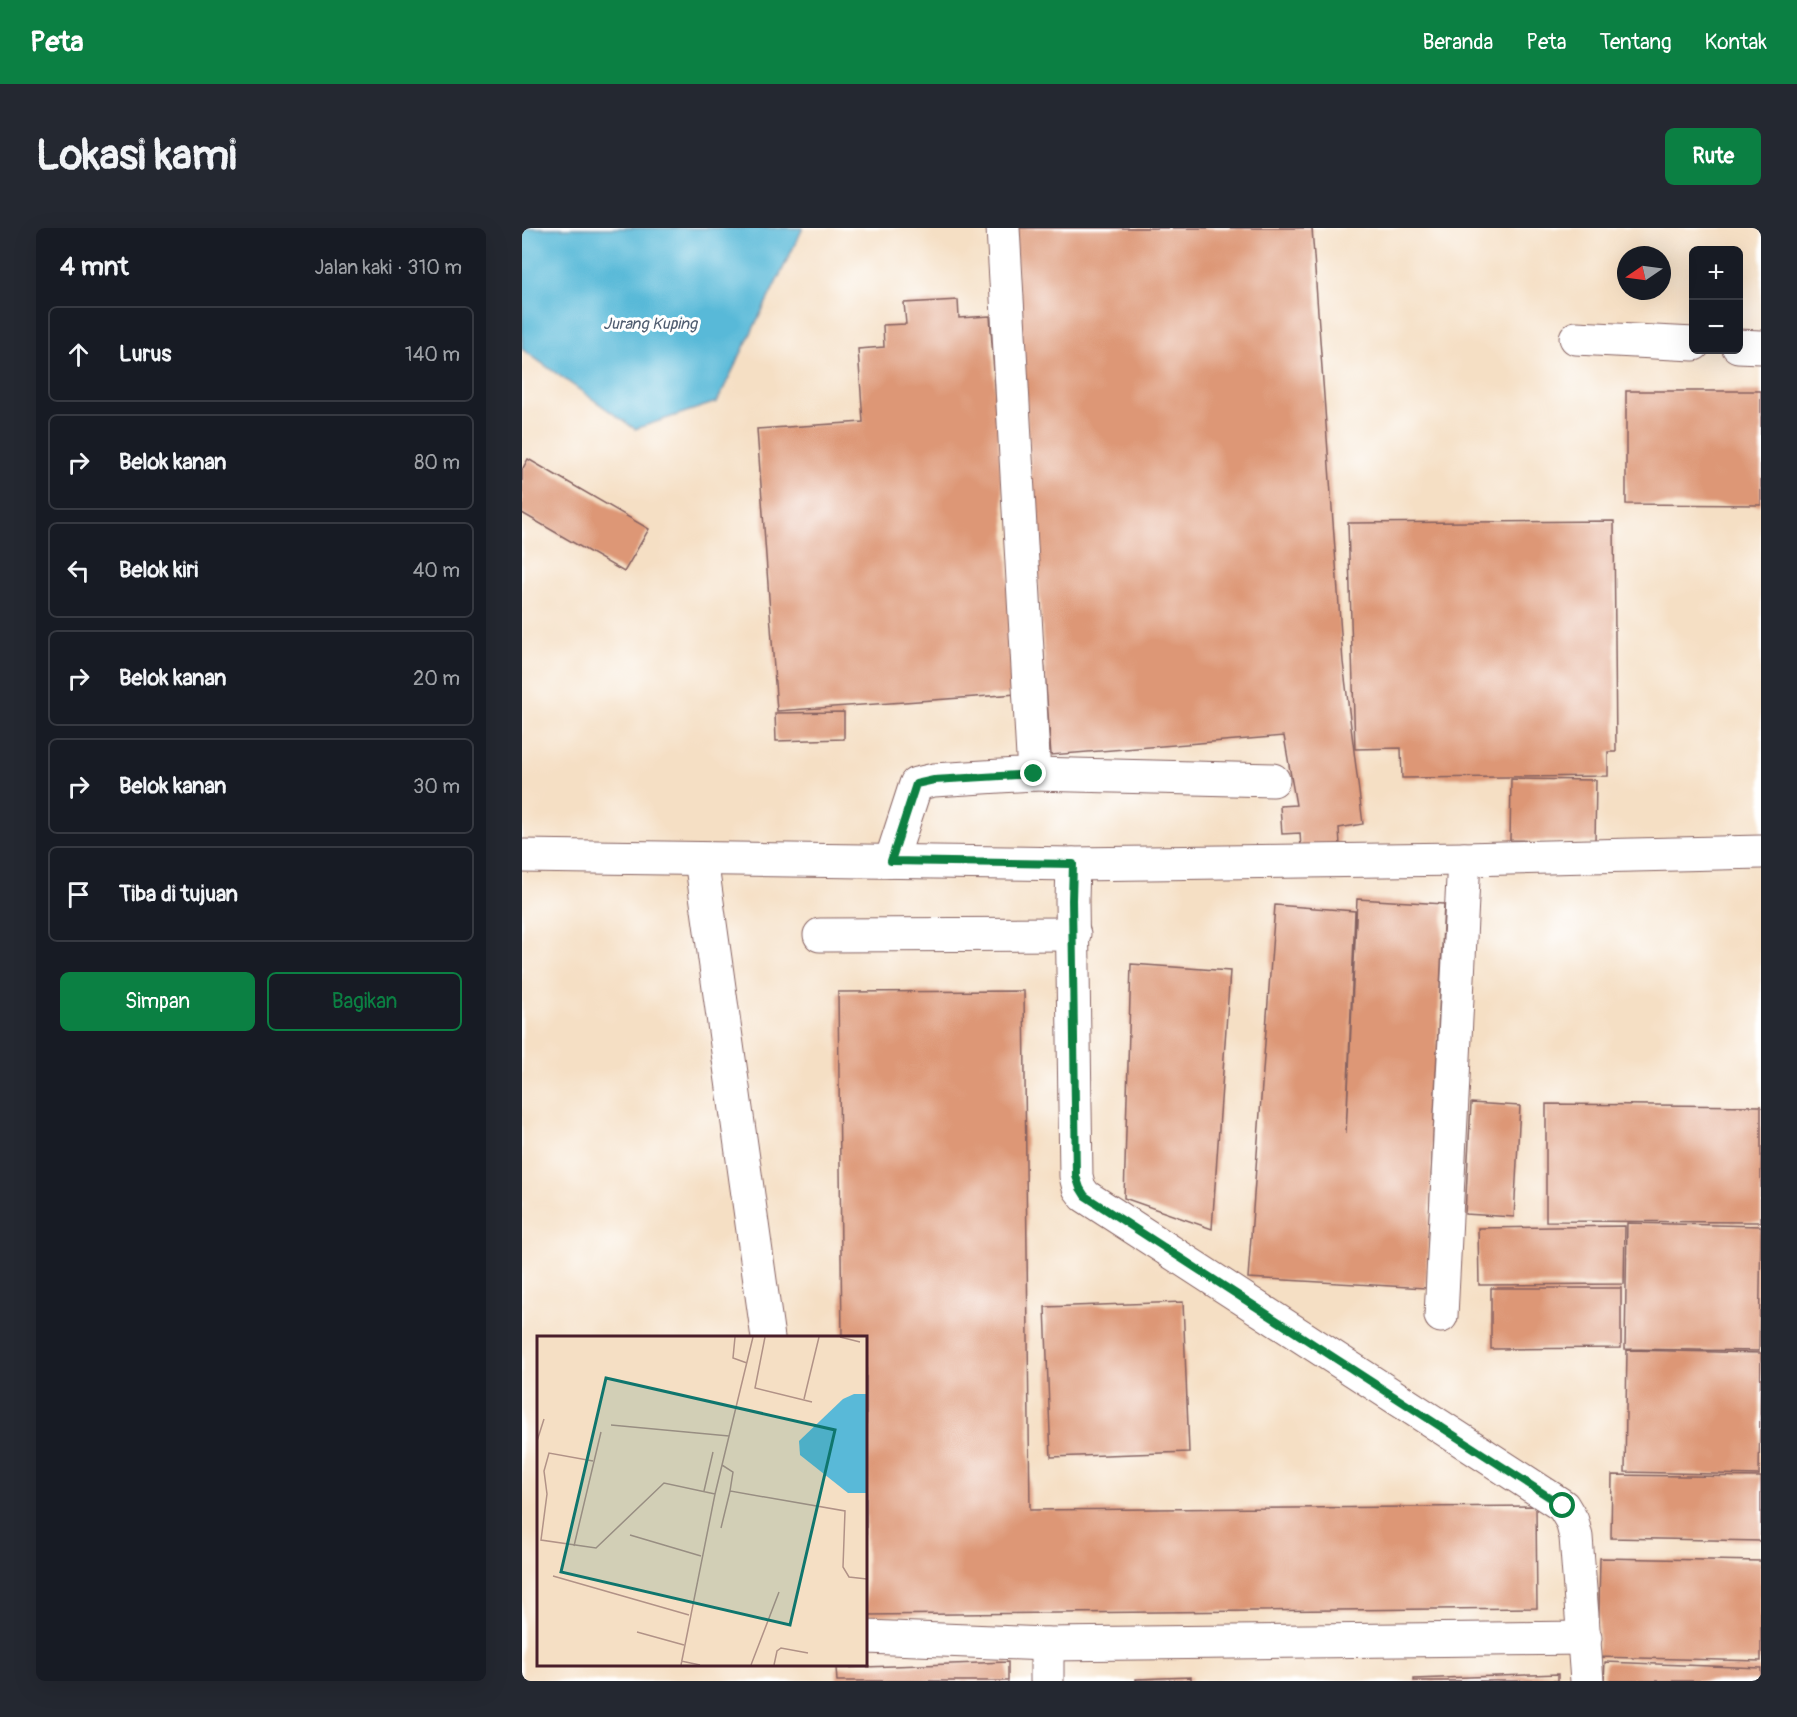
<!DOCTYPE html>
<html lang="id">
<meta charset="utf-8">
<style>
body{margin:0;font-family:Pangolin,sans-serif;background:#242831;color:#f1f3f6}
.controls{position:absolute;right:18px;top:18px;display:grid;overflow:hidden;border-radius:9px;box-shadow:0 6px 24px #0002}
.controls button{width:54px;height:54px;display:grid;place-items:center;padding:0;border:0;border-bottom:2px solid #363941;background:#171b24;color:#f1f3f6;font:30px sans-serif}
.compass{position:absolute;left:1095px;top:18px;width:54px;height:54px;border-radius:50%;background:#171b24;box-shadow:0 6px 24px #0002;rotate:257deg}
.stop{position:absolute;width:18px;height:18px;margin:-14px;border:4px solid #0b8043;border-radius:50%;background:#fff}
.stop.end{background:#0b8043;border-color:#fff;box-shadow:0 2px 6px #0008}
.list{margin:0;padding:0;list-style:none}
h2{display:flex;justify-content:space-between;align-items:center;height:78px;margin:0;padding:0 24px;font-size:26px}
h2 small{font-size:20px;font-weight:400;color:#9ea1a6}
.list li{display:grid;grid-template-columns:39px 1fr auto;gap:18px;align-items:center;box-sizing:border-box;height:96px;margin:0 12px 12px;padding:0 12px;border:2px solid #363941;border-radius:9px}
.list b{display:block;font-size:22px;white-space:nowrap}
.list em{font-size:20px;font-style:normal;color:#9ea1a6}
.actions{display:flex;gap:12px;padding:18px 24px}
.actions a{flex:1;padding:14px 0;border:2px solid #0b8043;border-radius:9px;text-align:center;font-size:21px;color:#0b8043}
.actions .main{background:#0b8043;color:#fff}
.icon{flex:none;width:33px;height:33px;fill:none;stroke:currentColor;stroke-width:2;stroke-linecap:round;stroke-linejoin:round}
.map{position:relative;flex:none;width:1239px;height:1453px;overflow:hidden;border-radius:9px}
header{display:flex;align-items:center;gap:36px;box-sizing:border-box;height:84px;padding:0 30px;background:#0b8043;color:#fff}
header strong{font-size:28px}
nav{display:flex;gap:33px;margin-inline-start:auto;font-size:21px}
.intro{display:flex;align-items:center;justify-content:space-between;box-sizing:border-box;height:144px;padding:0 36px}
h1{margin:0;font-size:42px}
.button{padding:15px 27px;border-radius:9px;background:#0b8043;color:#fff;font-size:21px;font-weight:700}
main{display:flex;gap:36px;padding:0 36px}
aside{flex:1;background:#171b24;border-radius:9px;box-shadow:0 6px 24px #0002}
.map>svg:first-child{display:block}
.water{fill:#59b9d8;stroke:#526c82;stroke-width:1.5}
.building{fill:#dd9776}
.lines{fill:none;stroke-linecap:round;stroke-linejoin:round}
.minor-casing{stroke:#866261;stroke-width:35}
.minor{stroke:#fff;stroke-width:33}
.route{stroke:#0b8043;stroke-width:8}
.labels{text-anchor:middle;stroke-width:6;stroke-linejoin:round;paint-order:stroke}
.water-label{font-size:16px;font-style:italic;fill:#505d70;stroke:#fff}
.inset-road{fill:none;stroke:#b19287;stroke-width:1.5}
.view{fill:#0f766e;fill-opacity:0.15;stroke:#0f766e;stroke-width:3}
.inset-edge{fill:none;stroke:#4a1f2b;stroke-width:3}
</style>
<header>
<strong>Peta</strong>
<nav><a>Beranda</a><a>Peta</a><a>Tentang</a><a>Kontak</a></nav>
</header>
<div class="intro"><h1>Lokasi kami</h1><a class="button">Rute</a></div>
<main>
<aside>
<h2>4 mnt<small>Jalan kaki · 310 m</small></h2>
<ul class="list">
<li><svg class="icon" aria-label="ahead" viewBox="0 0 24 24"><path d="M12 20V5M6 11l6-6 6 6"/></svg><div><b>Lurus</b></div><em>140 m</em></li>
<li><svg class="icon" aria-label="right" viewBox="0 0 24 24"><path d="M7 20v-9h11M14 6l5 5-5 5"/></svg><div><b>Belok kanan</b></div><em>80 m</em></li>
<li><svg class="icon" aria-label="left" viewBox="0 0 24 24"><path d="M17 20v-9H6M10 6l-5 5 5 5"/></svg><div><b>Belok kiri</b></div><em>40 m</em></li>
<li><svg class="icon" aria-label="right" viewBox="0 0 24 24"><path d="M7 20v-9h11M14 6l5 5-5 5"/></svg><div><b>Belok kanan</b></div><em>20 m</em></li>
<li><svg class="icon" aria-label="right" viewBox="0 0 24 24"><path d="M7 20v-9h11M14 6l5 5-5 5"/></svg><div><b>Belok kanan</b></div><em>30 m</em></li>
<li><svg class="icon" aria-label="arrive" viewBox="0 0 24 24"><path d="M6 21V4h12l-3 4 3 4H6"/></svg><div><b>Tiba di tujuan</b></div></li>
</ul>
<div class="actions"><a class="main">Simpan</a><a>Bagikan</a></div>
</aside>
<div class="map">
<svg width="1239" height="1453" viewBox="0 0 1239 1453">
<rect width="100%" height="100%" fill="#fff"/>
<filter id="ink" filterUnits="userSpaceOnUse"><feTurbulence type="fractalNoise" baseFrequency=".0167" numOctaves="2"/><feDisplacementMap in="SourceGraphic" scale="12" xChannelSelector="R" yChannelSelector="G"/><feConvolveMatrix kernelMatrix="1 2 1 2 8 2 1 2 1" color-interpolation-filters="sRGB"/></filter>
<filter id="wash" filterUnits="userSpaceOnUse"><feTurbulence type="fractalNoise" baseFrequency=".008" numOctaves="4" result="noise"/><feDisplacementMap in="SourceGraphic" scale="24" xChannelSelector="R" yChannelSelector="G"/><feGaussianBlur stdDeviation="1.35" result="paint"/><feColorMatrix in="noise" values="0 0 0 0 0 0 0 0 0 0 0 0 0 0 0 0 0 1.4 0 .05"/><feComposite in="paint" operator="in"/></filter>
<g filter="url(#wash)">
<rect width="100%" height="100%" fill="#f5dfc4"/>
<polygon class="water" points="0,0 281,0 195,174 113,201 0,121"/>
<g id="blocks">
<g class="building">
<polygon points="491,0 790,0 821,434 841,596 817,600 818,617 779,620 778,605 760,606 758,578 774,577 762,508 529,527"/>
<polygon points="436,72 437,90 468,88 495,466 255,483 235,201 341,194 336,121 362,119 361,97 384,96 382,75"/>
<polygon points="1104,163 1239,163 1239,277 1104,276"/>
<polygon points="6,231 127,301 102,344 0,285 0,242"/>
<polygon points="1092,293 1094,524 1086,524 1086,548 880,550 879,520 833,521 826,295"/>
<polygon points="322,484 322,511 254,513 253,485"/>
<polygon points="989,551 1074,552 1073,614 988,612"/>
<polygon points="835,671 922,676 904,1060 726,1050 753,677 833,683 824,906"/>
<polygon points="609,736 708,743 690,1001 602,970"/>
<polygon points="502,763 508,1282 1014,1278 1015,1380 344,1387 344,1110 320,1110 316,764"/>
<polygon points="949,875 998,878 992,989 943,986"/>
<polygon points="1024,876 1239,878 1239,994 1024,993"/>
<polygon points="1105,995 1239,998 1237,1123 1103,1121"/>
<polygon points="1103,998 1102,1056 957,1057 956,1000"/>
<polygon points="969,1060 1099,1060 1099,1120 969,1121"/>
<polygon points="661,1074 667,1224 529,1229 523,1079"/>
<polygon points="1105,1122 1239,1125 1237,1247 1103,1244"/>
<polygon points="1090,1247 1239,1249 1239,1313 1089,1310"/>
<polygon points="1078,1330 1239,1333 1239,1433 1076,1429"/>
<polygon points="486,1434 486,1453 315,1453 314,1440"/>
<polygon points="1083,1434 1239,1440 1239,1453 1082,1453"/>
<polygon points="1036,1446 1036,1453 892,1453 892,1451"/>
<polygon points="669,1449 669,1453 614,1453 614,1451"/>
</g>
</g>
</g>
<g filter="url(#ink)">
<use href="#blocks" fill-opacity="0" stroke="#866261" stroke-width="1.5"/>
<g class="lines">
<g class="minor-casing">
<g id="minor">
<polyline points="1054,110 1172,116"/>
<polyline points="1216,118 1239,119"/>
<polyline points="512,546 751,552"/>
<polyline points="0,628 551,636 942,631 1239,624"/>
<polyline points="179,631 246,1110"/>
<polyline points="369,633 394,556 412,552 512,546 481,0"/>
<polyline points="551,636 550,672 554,948 557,960 563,968 1041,1278 1050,1293 1054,1309 1065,1453"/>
<polyline points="298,707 552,706"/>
<polyline points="919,1088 942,631"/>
<polyline points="344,1409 525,1416 1063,1410"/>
<polyline points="525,1416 525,1453"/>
</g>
</g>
<use href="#minor" class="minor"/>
</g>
</g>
<g class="lines" filter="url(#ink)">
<polyline class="route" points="512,546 412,552 394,556 369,633 551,636 550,672 554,948 558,960 563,968 1041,1278"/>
</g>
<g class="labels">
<g class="water-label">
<text x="128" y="101">Jurang Kuping</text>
</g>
</g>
<g transform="translate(15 1108)">
<rect width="330" height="330" fill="#f5dfc4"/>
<path d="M317,58H330V157H311L263,119L262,105L306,63Z" fill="#59b9d8"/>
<path class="inset-road" d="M198,1L196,22L210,27M228,1L218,52L275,66M303,1L323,6M267,63L282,1M74,89L192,100M0,105L7,83M56,125L12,117L7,135L10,158L4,204L59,212L127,147L178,158M185,129L196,136L193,155L308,175L306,231L312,241L330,243M167,155L176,116M184,192L193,155M93,199L164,220M37,210L64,96M16,240L152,279M100,296L147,309M144,325L163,329M144,329L178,158L216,1M214,329L242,256M237,329L240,315L244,312L271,317"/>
<path class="view" d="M69,42L298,94L253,289L24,236Z"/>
<rect width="330" height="330" class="inset-edge"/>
</g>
</svg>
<div class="controls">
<button>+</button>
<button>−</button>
</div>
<svg class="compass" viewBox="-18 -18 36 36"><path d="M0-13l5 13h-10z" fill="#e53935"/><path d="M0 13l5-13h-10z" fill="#9ea1a6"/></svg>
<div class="stop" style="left:1041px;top:1278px"></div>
<div class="stop end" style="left:512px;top:546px"></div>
</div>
</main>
